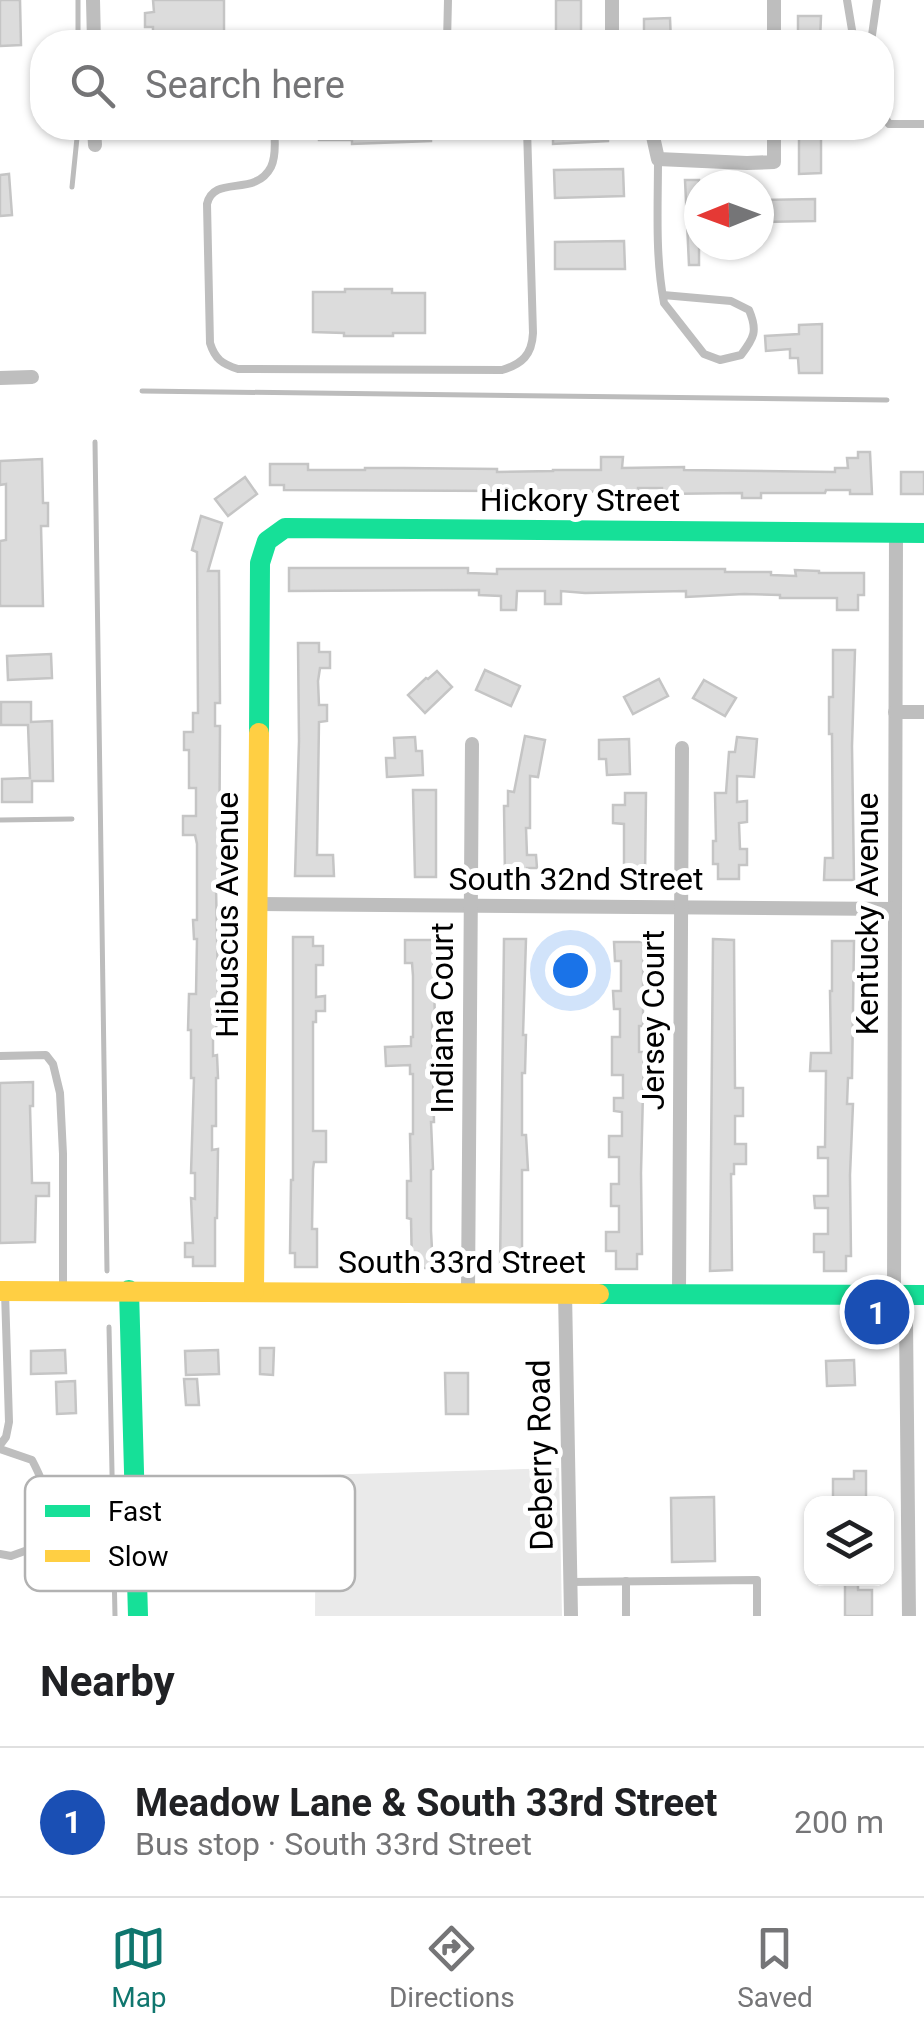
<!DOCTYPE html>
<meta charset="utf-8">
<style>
body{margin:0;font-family:Roboto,sans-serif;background:#f2f2f2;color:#202124}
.controls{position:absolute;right:30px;bottom:30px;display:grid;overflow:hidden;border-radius:20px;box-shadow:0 2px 8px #0004}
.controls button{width:90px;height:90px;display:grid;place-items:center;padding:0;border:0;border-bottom:2px solid #e0e0e0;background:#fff;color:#202124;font:50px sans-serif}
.compass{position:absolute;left:684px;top:170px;width:90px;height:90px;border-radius:50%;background:#fff;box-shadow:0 2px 8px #0004;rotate:269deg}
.you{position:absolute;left:570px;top:970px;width:35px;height:35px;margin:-25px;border:8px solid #fff;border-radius:50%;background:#1a73e8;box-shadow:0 0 0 15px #1a73e833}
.badge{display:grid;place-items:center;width:65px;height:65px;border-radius:50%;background:#0f766e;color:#fff;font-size:32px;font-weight:700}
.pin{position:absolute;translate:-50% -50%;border:5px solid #fff;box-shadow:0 2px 10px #0006}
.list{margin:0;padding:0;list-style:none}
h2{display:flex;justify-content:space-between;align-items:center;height:130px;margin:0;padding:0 40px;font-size:42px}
h2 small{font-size:32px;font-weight:400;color:#757577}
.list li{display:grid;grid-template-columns:65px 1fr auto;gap:30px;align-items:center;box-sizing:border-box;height:150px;padding:0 40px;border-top:2px solid #e0e0e0}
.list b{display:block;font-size:38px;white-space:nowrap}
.list p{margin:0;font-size:32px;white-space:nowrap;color:#757577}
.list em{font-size:32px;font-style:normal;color:#757577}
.icon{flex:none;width:55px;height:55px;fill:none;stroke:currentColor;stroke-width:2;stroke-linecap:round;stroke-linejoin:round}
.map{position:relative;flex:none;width:924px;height:1616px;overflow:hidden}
.search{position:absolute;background:#fff;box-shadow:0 2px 8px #0004;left:30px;right:30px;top:30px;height:110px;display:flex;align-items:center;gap:25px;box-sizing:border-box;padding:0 35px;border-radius:40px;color:#757577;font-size:38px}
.sheet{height:280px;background:#fff}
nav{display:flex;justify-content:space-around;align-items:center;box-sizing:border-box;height:140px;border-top:2px solid #e0e0e0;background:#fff;font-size:28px;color:#757577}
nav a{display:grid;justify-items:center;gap:5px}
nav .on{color:#0f766e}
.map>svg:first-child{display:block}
.green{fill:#eaeaea}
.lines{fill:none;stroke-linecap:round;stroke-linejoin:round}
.stream{stroke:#bcbcbc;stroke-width:5}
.building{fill:#dcdcdc;stroke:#c5c5c5;stroke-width:2.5}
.lane{stroke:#bebebe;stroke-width:8}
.street{stroke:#bebebe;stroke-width:14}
.fast{stroke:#16e098;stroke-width:20}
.slow{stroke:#ffcf43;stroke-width:20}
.labels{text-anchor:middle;stroke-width:10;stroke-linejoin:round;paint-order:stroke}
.street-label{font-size:32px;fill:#000;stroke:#fff}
.key{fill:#fff;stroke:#b2b2b2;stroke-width:2.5}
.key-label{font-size:28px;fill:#000}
</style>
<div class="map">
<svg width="924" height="1616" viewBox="0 0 924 1616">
<rect width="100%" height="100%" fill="#fff"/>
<polygon class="green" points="559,1468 562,1616 315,1616 316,1475"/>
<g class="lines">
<g class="stream">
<polyline points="78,0 78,42"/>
<polyline points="72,187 78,128"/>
<polyline points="142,391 887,400"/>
<polyline points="95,442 107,1271"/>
<polyline points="0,820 72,819"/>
<polyline points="109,1327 115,1616"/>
</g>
</g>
<g class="building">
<polygon points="0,0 20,0 21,45 0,46"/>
<polygon points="153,0 224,0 224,38 153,38 153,27 145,27 145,13 154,12"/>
<rect x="556" y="0" width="25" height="42"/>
<polygon points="798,16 821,16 820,42 798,42"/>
<polygon points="670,18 671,42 644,42 644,19"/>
<polygon points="319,128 431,128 431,141 352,144 352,140 319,140"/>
<polygon points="553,128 608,128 608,141 553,144"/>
<polygon points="799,128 821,128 821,173 799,174"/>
<polygon points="623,169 624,196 555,198 554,170"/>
<polygon points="9,174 12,215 0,216 0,175"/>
<polygon points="685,180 699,180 699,265 689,265"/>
<polygon points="815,199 815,221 759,222 759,200"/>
<polygon points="624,241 625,269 555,269 555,242"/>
<polygon points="345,289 392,289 392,293 425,293 425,333 393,333 393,336 344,336 344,333 313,332 313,292 345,292"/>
<polygon points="822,324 822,373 799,373 798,358 790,358 790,349 766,351 765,336 799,334 799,325"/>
<polygon points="858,452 870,452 872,494 850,494 850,490 826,490 825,493 761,493 761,498 742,498 742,493 662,494 662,488 638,488 638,491 507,493 507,491 284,490 284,485 270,485 270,464 308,464 308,470 365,470 365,468 403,468 497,469 497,472 553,471 553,470 601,470 601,457 623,457 622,468 684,467 684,470 835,472 835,468 848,468 847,458 858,458"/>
<polygon points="42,459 43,503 48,503 48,526 41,526 43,606 0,606 0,541 6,540 6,484 0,485 0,461"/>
<rect x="901" y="472" width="23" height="22"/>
<polygon points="245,477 257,494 228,516 215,499"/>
<polygon points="201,516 222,523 208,571 219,571 220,703 215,703 215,726 220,726 219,887 216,887 218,985 216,1031 213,1031 213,1056 217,1055 218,1078 216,1078 216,1126 212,1126 212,1150 218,1149 217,1218 215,1218 215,1266 193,1266 193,1257 185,1257 185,1243 193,1243 191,1198 195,1199 195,1173 191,1173 194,1078 191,1078 191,1030 188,1030 189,994 196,994 197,939 194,939 193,920 197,920 197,844 195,835 183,835 183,816 196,816 196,788 189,788 189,750 184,750 184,732 193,732 193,713 198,713 197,552 192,550"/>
<polygon points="289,568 468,568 468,573 497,574 497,569 725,569 725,572 771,572 771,575 796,576 795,570 819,571 819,573 864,573 864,595 858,595 858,610 837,610 837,598 780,598 780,595 744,594 686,597 686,591 585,593 561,591 561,604 545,604 545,591 517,591 516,610 501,610 501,596 479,595 479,590 289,591"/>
<polygon points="298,643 319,643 319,652 330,652 330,668 320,668 318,681 319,705 327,705 327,721 319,722 317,855 333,855 334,876 295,876 299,741"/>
<polygon points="833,650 855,650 852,746 854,880 824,880 825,858 833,858 832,734 829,734 829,697 833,697"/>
<polygon points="51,654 52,678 8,680 7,656"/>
<polygon points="485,670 520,686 511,706 476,690"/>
<polygon points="437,671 452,687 425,713 408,695 426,678 428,679"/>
<polygon points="659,679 668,696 633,714 624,697"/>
<polygon points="704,680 736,698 725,716 693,698"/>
<polygon points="1,702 31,702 31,722 52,721 53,781 32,781 32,802 2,802 2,779 30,778 28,725 1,725"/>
<polygon points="525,736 545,740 538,777 530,776 530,828 526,828 527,855 536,855 537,868 527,868 527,877 505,878 504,806 508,806 508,791 514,792"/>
<polygon points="415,737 416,751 422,751 423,775 387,777 386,758 395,758 394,738"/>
<polygon points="737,737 757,739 754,777 737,776 737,802 747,801 747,822 739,823 740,849 747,849 747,865 739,865 739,879 718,879 718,864 713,864 713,841 716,841 715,793 726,793 729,752 735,752"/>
<polygon points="629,739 630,774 607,775 606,759 599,759 599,740"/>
<polygon points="413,790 436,790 436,877 415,877"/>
<polygon points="625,793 646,793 645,879 624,879 624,824 613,823 613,805 625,805"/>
<polygon points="293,937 313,937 313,946 323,946 323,965 316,965 316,997 325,996 325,1011 316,1011 316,1022 313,1022 313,1131 326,1131 326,1162 314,1162 313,1169 312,1229 317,1229 317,1267 295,1267 295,1253 290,1253 291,1180 293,1180"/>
<polygon points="504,939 526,939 523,1035 526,1035 525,1073 522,1073 522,1135 526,1135 528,1170 522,1170 522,1268 500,1269"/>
<polygon points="713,939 734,940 735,1088 743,1088 743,1116 735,1116 735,1144 746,1144 746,1164 734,1164 734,1174 731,1174 732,1270 710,1271"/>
<polygon points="405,940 433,940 435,1022 432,1022 434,1122 431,1122 433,1169 431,1170 431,1231 433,1268 412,1268 411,1219 407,1218 407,1181 411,1181 410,1134 413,1134 413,1074 410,1074 410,1065 386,1066 385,1047 411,1046 411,1037 413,1037 413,976 412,963 405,963"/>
<polygon points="832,941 854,941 852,1078 848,1078 847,1104 853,1104 850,1175 851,1256 846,1256 846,1271 824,1271 824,1252 814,1252 814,1234 828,1234 828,1208 815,1208 814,1196 828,1196 828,1158 818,1158 818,1147 825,1147 826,1071 810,1071 811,1053 831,1053 830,991 832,991"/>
<polygon points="614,942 643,942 643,1026 639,1026 639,1052 644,1052 641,1173 642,1254 637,1254 637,1269 616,1269 616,1251 606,1251 606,1232 619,1232 619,1206 611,1206 611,1184 619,1184 619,1157 609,1157 609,1136 622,1136 622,1112 614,1111 614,1098 623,1098 623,1075 612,1075 612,1037 620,1037 620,1009 614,1009 613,991 621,991 621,961 615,961"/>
<polygon points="33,1082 33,1106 30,1106 32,1183 49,1183 49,1196 36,1196 35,1242 0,1243 0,1083"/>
<polygon points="260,1348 274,1348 273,1375 260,1374"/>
<polygon points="65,1350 66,1373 31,1374 31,1351"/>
<polygon points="218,1350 219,1374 186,1375 185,1351"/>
<polygon points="854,1360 855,1385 827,1386 826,1361"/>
<polygon points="445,1373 468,1373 468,1414 446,1414"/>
<polygon points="184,1379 197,1379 199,1405 186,1405"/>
<polygon points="75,1381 76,1413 57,1414 56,1382"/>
<polygon points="854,1471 866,1471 866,1504 833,1504 833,1479 854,1479"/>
<polygon points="714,1497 715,1561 672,1562 671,1498"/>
<polygon points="845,1582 858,1582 858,1590 872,1590 872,1616 845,1616"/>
</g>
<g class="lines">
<g class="lane">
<polyline points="847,0 854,42"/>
<polyline points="447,42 448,0"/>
<polyline points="871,42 877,0"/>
<polyline points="882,113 889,124 924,124"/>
<path d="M274,128C275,139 276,157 271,167C255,198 214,174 207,204L210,343C215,359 222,364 238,369L502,370C522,364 532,355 533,333L527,128"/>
<path d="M658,159C658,207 655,256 664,303L704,354L720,360L741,355C754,338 758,331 749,310L731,301L663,295"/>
<polyline points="0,1056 46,1055 53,1064 60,1093 63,1154 63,1289"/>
<polyline points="0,1445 6,1437 9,1422 5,1292"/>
<path d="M0,1449L32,1460C51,1496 52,1510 36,1547L11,1556L0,1554"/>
<polyline points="626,1581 626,1616"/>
<polyline points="570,1582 757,1580 757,1616"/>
</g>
<g class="street">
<polyline points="93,0 94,42"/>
<polyline points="774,0 774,42"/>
<polyline points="612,42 612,0"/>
<polyline points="94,128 95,145"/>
<polyline points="648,128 652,132 658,159 747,163 774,162 774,128"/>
<polyline points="0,378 32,377"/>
<polyline points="896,533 894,1295 906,1321 909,1616"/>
<polyline points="895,712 924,712"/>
<polyline points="257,904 894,909"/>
<polyline points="468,1292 472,744"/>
<polyline points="565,1292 571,1616"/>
<polyline points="679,1293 682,748"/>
</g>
<g class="fast">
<polyline points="259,733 260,563 267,541 285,528 924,533"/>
<polyline points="129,1290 138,1616"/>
<polyline points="599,1294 924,1295"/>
</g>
<g class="slow">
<polyline points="0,1291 599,1294"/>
<polyline points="254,1291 259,733"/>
</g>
</g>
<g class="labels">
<g class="street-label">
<text x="580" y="511">Hickory Street</text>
<text x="576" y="890">South 32nd Street</text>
<text transform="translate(867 914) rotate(-90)" y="11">Kentucky Avenue</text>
<text transform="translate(227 915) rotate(-90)" y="11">Hibuscus Avenue</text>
<text transform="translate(442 1018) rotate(-90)" y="11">Indiana Court</text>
<text transform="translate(653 1020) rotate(-90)" y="11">Jersey Court</text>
<text x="462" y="1273">South 33rd Street</text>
<text transform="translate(540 1455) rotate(-91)" y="11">Deberry Road</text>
</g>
</g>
<rect x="25" y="1476" width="330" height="115" rx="15" class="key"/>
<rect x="45" y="1505" width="45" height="12" fill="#16e098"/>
<rect x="45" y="1550" width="45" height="12" fill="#ffcf43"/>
<g class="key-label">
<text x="108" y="1521">Fast</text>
<text x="108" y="1566">Slow</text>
</g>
</svg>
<div class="controls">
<button><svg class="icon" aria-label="layers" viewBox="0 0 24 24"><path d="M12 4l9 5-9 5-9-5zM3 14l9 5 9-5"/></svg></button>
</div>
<svg class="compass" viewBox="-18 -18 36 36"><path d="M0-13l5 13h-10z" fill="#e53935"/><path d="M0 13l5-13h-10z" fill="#757577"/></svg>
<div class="you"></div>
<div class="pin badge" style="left:877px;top:1312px;background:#1a4fb4">1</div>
<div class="search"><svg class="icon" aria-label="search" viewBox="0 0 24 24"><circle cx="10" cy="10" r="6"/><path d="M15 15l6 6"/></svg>Search here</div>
</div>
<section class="sheet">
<h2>Nearby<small></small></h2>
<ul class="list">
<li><span class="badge" style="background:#1a4fb4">1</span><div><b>Meadow Lane &amp; South 33rd Street</b><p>Bus stop · South 33rd Street</p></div><em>200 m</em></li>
</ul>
</section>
<nav>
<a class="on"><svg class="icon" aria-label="map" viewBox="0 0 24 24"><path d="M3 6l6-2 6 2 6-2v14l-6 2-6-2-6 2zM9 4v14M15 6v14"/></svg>Map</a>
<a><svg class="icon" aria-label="directions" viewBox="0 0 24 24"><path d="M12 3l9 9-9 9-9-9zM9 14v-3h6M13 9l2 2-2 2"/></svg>Directions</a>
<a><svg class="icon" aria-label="saved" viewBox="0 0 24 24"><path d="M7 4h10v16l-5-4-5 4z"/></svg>Saved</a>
</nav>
